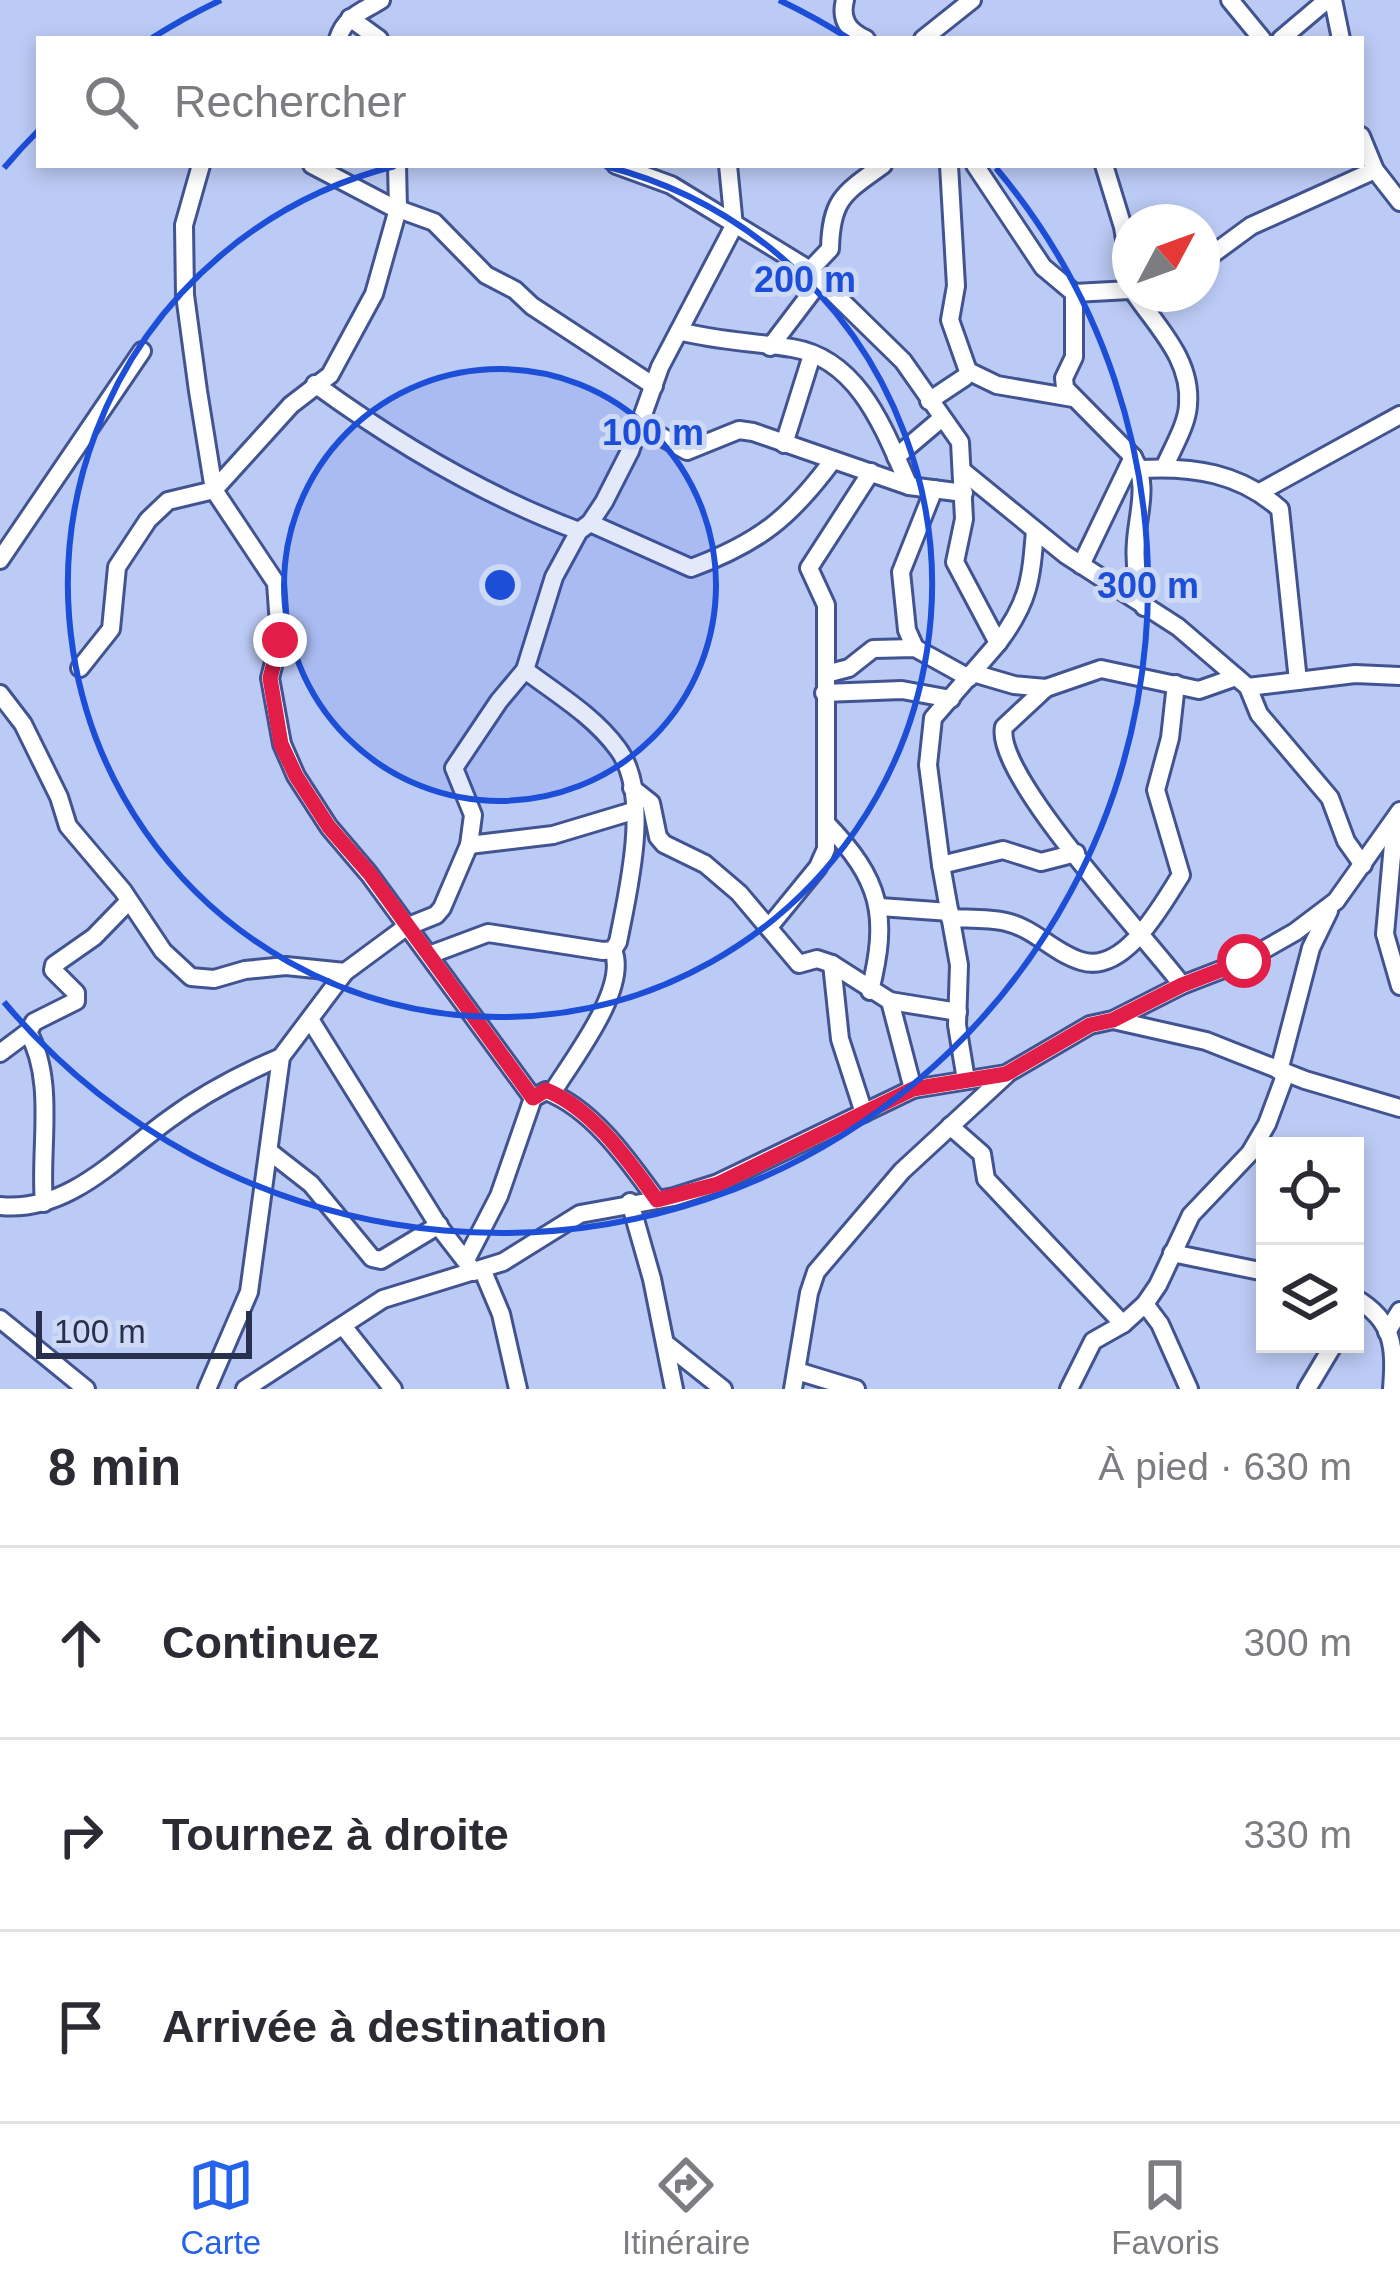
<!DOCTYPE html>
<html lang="fr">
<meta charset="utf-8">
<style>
body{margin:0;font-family:Arial,sans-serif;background:#f7f7f7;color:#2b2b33}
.controls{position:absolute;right:36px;bottom:36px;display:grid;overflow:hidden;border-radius:0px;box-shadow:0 6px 18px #0003}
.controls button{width:108px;height:108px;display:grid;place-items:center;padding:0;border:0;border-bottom:3px solid #e1e1e2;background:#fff;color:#2b2b33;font:60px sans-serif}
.compass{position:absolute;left:1112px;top:204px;width:108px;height:108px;border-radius:50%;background:#fff;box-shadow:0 6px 18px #0003;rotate:49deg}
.scale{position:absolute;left:36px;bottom:30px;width:216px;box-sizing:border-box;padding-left:12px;border:6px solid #27304c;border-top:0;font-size:33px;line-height:42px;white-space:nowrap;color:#27304c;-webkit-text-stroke:9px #ced9f5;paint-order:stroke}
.stop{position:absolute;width:36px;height:36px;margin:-27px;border:9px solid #e11d48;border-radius:50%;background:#fff}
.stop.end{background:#e11d48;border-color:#fff;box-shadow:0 3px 12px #0008}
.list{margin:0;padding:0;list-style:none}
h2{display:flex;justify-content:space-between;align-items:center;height:156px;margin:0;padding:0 48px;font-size:51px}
h2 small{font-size:39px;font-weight:400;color:#7c7c81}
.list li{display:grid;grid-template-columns:78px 1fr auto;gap:36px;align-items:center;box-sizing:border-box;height:192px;padding:0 48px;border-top:3px solid #e1e1e2}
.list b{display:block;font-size:45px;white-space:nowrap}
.list em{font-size:39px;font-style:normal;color:#7c7c81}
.icon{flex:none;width:66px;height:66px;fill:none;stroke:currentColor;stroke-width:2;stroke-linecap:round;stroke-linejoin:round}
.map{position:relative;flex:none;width:1400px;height:1389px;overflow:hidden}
.search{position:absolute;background:#fff;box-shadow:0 6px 18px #0003;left:36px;right:36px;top:36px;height:132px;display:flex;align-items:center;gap:30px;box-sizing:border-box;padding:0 42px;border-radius:0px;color:#7c7c81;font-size:45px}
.sheet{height:732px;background:#fff}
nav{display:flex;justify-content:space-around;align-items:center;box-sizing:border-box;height:168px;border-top:3px solid #e1e1e2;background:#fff;font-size:33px;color:#7c7c81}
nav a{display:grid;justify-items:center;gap:6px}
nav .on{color:#2563eb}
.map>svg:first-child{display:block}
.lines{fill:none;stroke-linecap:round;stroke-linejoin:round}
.minor-casing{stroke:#415491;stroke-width:22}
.minor{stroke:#fff;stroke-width:16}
.route{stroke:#e11d48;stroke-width:15}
.ring{fill:none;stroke:#1d4ed8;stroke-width:6}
.centre{fill:#1d4ed8;stroke:#ced9f5;stroke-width:6}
.ring-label{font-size:36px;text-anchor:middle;font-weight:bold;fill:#1d4ed8;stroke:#ced9f5;stroke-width:10;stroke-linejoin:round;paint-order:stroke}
</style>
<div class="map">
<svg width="1400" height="1389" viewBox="0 0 1400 1389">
<rect width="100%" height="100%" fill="#bccbf5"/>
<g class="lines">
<g class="minor-casing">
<g id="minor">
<path d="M845,0C840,19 848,31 866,39"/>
<polyline points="1230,0 1262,39"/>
<polyline points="1333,0 1341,39"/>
<polyline points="350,18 379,39"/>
<path d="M338,39C345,16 362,12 381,0"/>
<polyline points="923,39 972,0"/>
<polyline points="1281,39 1327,0"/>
<polyline points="1361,136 1375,170 1400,202"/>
<path d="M201,165L184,225L185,295L198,391L214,490L276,583L280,639L270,678L282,744L296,776L329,827L369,874L533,1098L546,1091C593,1109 628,1160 657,1200"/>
<polyline points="312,165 390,206 434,222 486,275 515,290 532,306 654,386"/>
<polyline points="616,165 671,185 810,270 903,361 960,442 964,519 955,562 998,643 933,718 928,765 941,865 959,965 957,1025 966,1080"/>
<polyline points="975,165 1043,267 1074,293 1130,290"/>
<polyline points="1104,165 1123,227 1130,271"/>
<polyline points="1202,262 1251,226 1375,170"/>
<path d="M810,270L830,249C831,199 844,193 883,165"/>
<path d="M1074,293V357L1064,378L1065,388L1133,457C1149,484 1138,512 1136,541C1134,565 1137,584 1144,607"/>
<path d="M1135,294C1158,328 1192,360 1188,405C1187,425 1172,449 1164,468"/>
<path d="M679,331C716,341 754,342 792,348C860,359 885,432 909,486"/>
<polyline points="770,347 821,280"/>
<polyline points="968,371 997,385 1073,398"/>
<path d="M315,384C396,443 485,496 579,531"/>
<polyline points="929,401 965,377 968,371 950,320 956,286 949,165"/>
<polyline points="638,430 655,433 687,451 739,430 753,432 909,486 964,493"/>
<polyline points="784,444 812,355"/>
<polyline points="896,457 942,418"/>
<path d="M1140,469C1193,466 1240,473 1280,509L1298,681"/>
<polyline points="964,472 1066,555 1178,627 1248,687 1259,714 1330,798 1346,841 1363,865"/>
<polyline points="1260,492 1400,415"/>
<path d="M590,523L691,568C759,543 791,517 833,460"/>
<polyline points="0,560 142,351"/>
<polyline points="1081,565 1133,457"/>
<path d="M998,643C1029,602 1031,580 1035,531"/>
<polyline points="915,648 907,630 901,572 934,489"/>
<polyline points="80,668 111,629 117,567 148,520 168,501 214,490 291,405 330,375 374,294 398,209 397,165"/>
<polyline points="973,673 1014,685 1046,688 1101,669 1199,690 1236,677"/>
<polyline points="826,674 849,668 873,649 915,648 969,678"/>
<polyline points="1248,687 1355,674 1400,676"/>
<path d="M1046,688L1004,727C993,775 1149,940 1182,985"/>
<polyline points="824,693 902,690 951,699"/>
<polyline points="0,694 23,724 59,797 68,826 123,891 163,951 191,977 214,979 245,970 286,966 345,972"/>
<polyline points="632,788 651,803 658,837 664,844 705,864 739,893 799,964 817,959 832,964 890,1001 958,1012"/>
<polyline points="1395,822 1385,934 1400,986"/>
<path d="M826,823C881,880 889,915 870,991"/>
<polyline points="469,845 553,835 633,811"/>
<polyline points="941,865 1003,850 1041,862 1076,853"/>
<polyline points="880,907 950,912"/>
<path d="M950,918C968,919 989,918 1006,922C1034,928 1054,953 1081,961C1125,975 1162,904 1181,875L1156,790L1170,738L1176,684"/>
<polyline points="769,927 818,867 826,849 826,605 809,568 871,472"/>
<path d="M429,955L488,933L603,951L613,950L618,942C628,891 652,795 618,749C594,716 557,694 525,670"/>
<polyline points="832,964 840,1039 864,1113"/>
<polyline points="890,1001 913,1089"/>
<polyline points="1113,1020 1206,1041 1305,1080 1400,1108"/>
<polyline points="311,1021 440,1228 474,1272"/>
<path d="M28,1032C56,1081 39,1149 44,1203"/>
<polyline points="0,1053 28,1032 34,1022 76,1001 76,993 53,970 54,965 94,937 129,901"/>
<polyline points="1279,1071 1311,948 1329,911"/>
<path d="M552,1093C573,1059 629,988 613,950"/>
<polyline points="950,1126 982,1154 986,1179 1123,1324"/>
<polyline points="270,1152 311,1184 372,1258 381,1260 439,1225"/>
<polyline points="630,1202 652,1279 674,1389"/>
<path d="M0,1206C68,1213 117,1157 168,1120C203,1094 241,1074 281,1057"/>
<polyline points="1172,1253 1265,1272"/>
<polyline points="466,1260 499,1196 533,1098"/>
<polyline points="482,1269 501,1314 518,1389"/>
<path d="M1355,1298C1395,1321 1395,1349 1392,1389"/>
<polyline points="1145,1304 1160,1324 1189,1389"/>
<polyline points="0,1319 86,1389"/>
<polyline points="343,1326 393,1389"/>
<polyline points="1387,1332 1400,1311"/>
<polyline points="665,1343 723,1389"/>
<polyline points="797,1371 856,1389"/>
<polyline points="207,1389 249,1292 281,1057 345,972 406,927 436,915 442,908 469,845 473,815 454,768 499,701 525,670 554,577 579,531 590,523 604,502 630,451 660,367 734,226 728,165"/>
<polyline points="245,1389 383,1299 503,1262 580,1214 674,1197 718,1183 913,1089 1006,1074 1090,1025 1113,1020 1182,985 1244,961 1295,932 1336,901 1400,811"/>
<polyline points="793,1389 809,1293 816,1272 902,1171 1006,1075"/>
<polyline points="1069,1389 1093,1341 1123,1324 1145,1304 1158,1285 1191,1215 1250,1153 1267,1124 1286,1073"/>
<polyline points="1307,1389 1334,1344"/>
</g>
</g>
<use href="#minor" class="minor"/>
</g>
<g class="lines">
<path class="route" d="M280,640L270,678L281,744L296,776L329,827L370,874L533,1098L546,1090C593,1109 628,1160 657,1200L718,1184L913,1089L1006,1074L1090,1025L1113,1020L1182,985L1244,961"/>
</g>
<circle cx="500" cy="585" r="216" fill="#1d4ed8" fill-opacity=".12"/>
<g class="ring">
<circle cx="500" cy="585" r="216"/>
<path d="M605 166A432 432 0 1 1 395 166"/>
<path d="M4 168A648 648 0 0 1 38 131M152 38A648 648 0 0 1 221 0M779 0A648 648 0 0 1 848 38M996 168A648 648 0 1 1 4 1002"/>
</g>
<circle cx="500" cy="585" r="18" class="centre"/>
<g class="ring-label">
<text x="805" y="292">200 m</text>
<text x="653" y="445">100 m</text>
<text x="1148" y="598">300 m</text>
</g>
</svg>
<div class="controls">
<button><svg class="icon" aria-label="locate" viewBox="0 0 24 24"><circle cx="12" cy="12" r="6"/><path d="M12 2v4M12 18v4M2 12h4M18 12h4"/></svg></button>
<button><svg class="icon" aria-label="layers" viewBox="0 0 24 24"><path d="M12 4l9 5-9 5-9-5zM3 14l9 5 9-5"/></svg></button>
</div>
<svg class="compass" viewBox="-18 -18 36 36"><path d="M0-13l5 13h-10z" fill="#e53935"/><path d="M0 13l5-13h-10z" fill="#7c7c81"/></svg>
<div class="scale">100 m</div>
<div class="stop" style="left:1244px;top:961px"></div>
<div class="stop end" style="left:280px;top:640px"></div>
<div class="search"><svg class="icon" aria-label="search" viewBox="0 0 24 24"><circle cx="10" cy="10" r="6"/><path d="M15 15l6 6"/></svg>Rechercher</div>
</div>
<section class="sheet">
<h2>8 min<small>À pied · 630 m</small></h2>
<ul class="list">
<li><svg class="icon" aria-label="ahead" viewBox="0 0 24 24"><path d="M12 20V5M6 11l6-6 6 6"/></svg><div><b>Continuez</b></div><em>300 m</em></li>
<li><svg class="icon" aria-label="right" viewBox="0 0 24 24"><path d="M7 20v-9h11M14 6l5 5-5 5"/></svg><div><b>Tournez à droite</b></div><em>330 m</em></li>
<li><svg class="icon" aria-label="arrive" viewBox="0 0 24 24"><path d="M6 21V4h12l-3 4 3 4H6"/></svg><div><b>Arrivée à destination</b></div></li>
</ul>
</section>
<nav>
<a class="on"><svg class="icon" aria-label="map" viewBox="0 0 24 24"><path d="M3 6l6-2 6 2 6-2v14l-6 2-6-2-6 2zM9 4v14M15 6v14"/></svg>Carte</a>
<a><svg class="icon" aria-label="directions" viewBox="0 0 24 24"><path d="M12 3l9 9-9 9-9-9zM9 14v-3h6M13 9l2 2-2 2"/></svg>Itinéraire</a>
<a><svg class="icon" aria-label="saved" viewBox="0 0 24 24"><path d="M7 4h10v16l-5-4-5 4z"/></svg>Favoris</a>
</nav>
